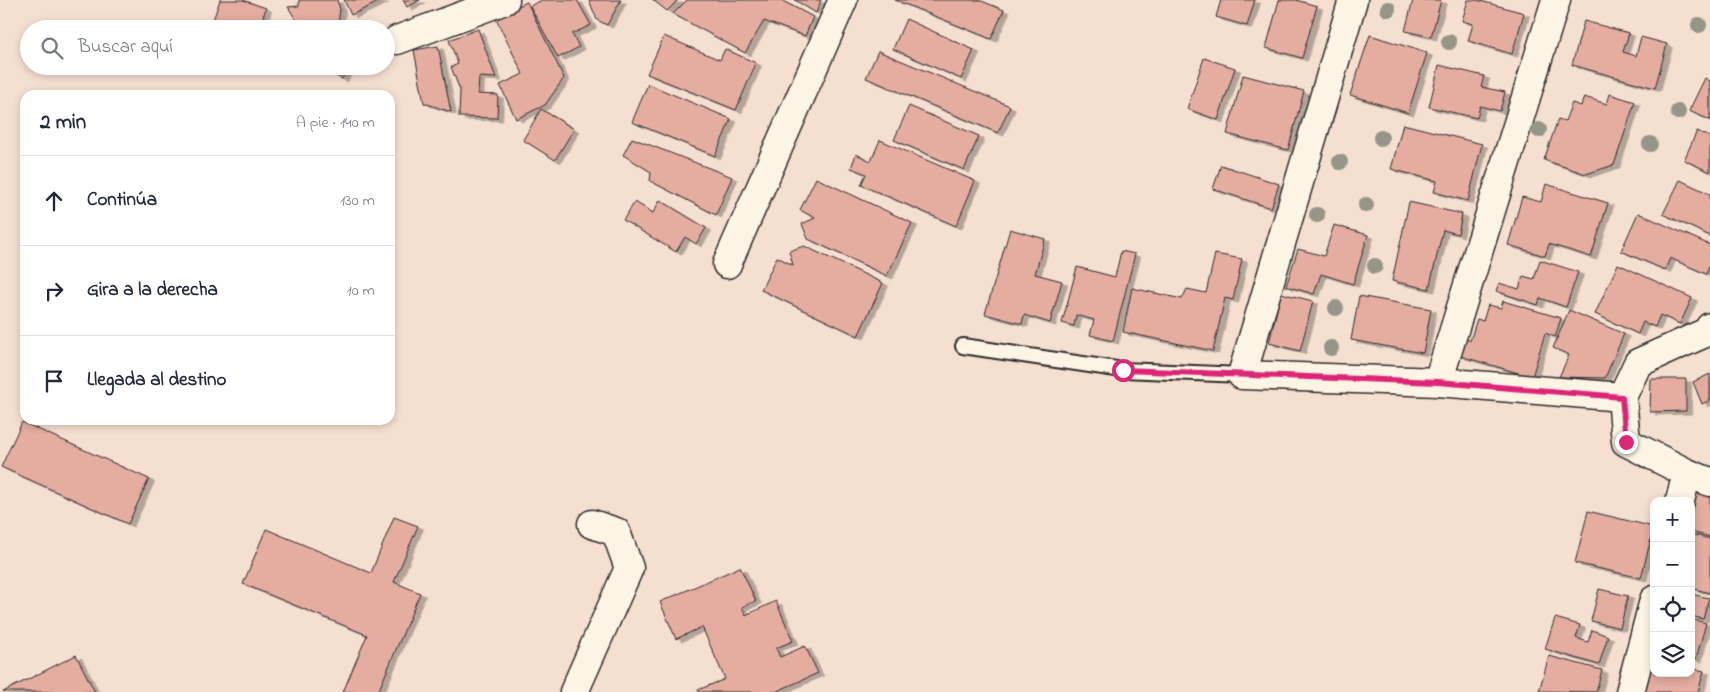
<!DOCTYPE html>
<html lang="es">
<meta charset="utf-8">
<style>
body{margin:0;font-family:"Indie Flower",sans-serif;background:#f2f2f3;color:#1f2937}
.controls{position:absolute;right:15px;bottom:15px;display:grid;overflow:hidden;border-radius:10px;box-shadow:0 2px 8px #0003}
.controls button{width:45px;height:45px;display:grid;place-items:center;padding:0;border:0;border-bottom:1px solid #e0e1e3;background:#fff;color:#1f2937;font:25px sans-serif}
.stop{position:absolute;width:15px;height:15px;margin:-11px;border:4px solid #db2777;border-radius:50%;background:#fff}
.stop.end{background:#db2777;border-color:#fff;box-shadow:0 1px 5px #0008}
.list{margin:0;padding:0;list-style:none}
h2{display:flex;justify-content:space-between;align-items:center;height:65px;margin:0;padding:0 20px;font-size:21px}
h2 small{font-size:16px;font-weight:400;color:#747a83}
.list li{display:grid;grid-template-columns:32px 1fr auto;gap:15px;align-items:center;box-sizing:border-box;height:90px;padding:0 20px;border-top:1px solid #e0e1e3}
.list b{display:block;font-size:19px;white-space:nowrap}
.list em{font-size:16px;font-style:normal;color:#747a83}
.icon{flex:none;width:28px;height:28px;fill:none;stroke:currentColor;stroke-width:2;stroke-linecap:round;stroke-linejoin:round}
.map{position:relative;flex:none;width:1710px;height:692px;overflow:hidden}
.search{position:absolute;background:#fff;box-shadow:0 2px 8px #0003;left:20px;top:20px;width:375px;height:55px;display:flex;align-items:center;gap:12px;box-sizing:border-box;padding:0 18px;border-radius:28px;color:#747a83;font-size:19px}
.panel{position:absolute;background:#fff;box-shadow:0 2px 8px #0003;left:20px;top:90px;width:375px;height:335px;border-radius:15px}
.map>svg:first-child{display:block}
.building{fill:#e5aca0;stroke:#2b2b2b;filter:url(#shadow)}
.lines{fill:none;stroke-linecap:round;stroke-linejoin:round}
.lane-casing{stroke:#2b2b2b;stroke-width:18}
.street-casing{stroke:#2b2b2b;stroke-width:31}
.lane{stroke:#fcf5e5;stroke-width:14}
.street{stroke:#fcf5e5;stroke-width:28}
.tree{fill:#959688}
.route{stroke:#db2777;stroke-width:6}
</style>
<div class="map">
<svg width="1710" height="692" viewBox="0 0 1710 692">
<defs>
<filter id="shadow"><feDropShadow dx="5.5" dy="3" stdDeviation="0" flood-color="#0004"/></filter>
</defs>
<rect width="100%" height="100%" fill="#f5dfd0"/>
<filter id="ink" filterUnits="userSpaceOnUse"><feTurbulence type="fractalNoise" baseFrequency=".02" numOctaves="2"/><feDisplacementMap in="SourceGraphic" scale="10" xChannelSelector="R" yChannelSelector="G"/><feConvolveMatrix kernelMatrix="1 2 1 2 8 2 1 2 1" color-interpolation-filters="sRGB"/></filter>
<g filter="url(#ink)">
<g class="building">
<polygon points="220,0 243,0 266,8 259,29 229,29 212,23"/>
<polygon points="299,0 337,0 340,9 338,25 302,29 288,7 299,6"/>
<polygon points="344,0 383,0 351,15"/>
<polygon points="403,0 420,0 407,7"/>
<polygon points="542,0 577,0 591,25 572,34 579,47 558,58 530,6"/>
<polygon points="589,0 621,0 607,25 597,20"/>
<polygon points="653,0 678,0 667,11"/>
<polygon points="687,0 781,0 813,17 805,36 764,21 745,53 673,14"/>
<polygon points="795,0 821,0 816,13"/>
<polygon points="895,0 979,0 1004,10 991,39"/>
<polygon points="1221,0 1255,0 1247,26 1216,17"/>
<polygon points="1279,0 1296,0 1317,6 1302,58 1266,48"/>
<polygon points="1413,0 1441,0 1431,37 1405,31"/>
<polygon points="1468,0 1477,0 1524,13 1512,54 1468,41 1473,24 1462,21"/>
<polygon points="527,2 564,78 545,105 516,119 500,85 523,74 495,17"/>
<polygon points="906,19 974,50 961,79 893,49"/>
<polygon points="1584,21 1629,33 1623,52 1636,56 1641,37 1667,44 1655,88 1572,65"/>
<polygon points="478,29 496,78 479,77 478,94 498,95 497,118 459,117 460,90 451,67 458,64 449,40"/>
<polygon points="1370,35 1427,53 1408,113 1350,95"/>
<polygon points="664,36 720,60 725,49 756,63 736,110 647,74"/>
<polygon points="438,46 451,112 424,103 414,50"/>
<polygon points="878,51 1010,106 998,133 866,78"/>
<polygon points="1204,58 1235,68 1218,120 1187,109"/>
<polygon points="1439,65 1484,76 1481,87 1505,92 1500,111 1480,106 1477,118 1429,107"/>
<polygon points="317,66 349,66 342,79"/>
<polygon points="1243,75 1304,91 1288,150 1227,134"/>
<polygon points="1705,78 1710,81 1710,120 1689,111"/>
<polygon points="648,84 731,119 715,156 632,122"/>
<polygon points="1610,94 1635,102 1614,165 1586,174 1544,160 1558,119 1565,121 1572,103 1581,106 1584,97 1607,104"/>
<polygon points="909,106 979,136 964,170 894,140"/>
<polygon points="541,109 574,129 555,160 523,140"/>
<polygon points="1403,124 1482,144 1468,201 1434,192 1437,181 1391,169"/>
<polygon points="1697,131 1710,137 1710,172 1684,160"/>
<polygon points="632,138 732,177 716,215 650,181 651,172 623,155"/>
<polygon points="880,140 975,181 956,226 861,185 866,174 851,168 856,154 871,161"/>
<polygon points="1221,165 1279,184 1271,208 1213,189"/>
<polygon points="816,178 912,223 887,276 808,239 802,224 815,218 800,210"/>
<polygon points="1680,180 1710,194 1710,236 1663,214"/>
<polygon points="1546,184 1608,203 1591,257 1549,244 1545,256 1508,245 1522,197 1541,202"/>
<polygon points="660,200 706,228 696,244 685,237 676,252 623,220 635,202 653,213"/>
<polygon points="1409,202 1462,214 1458,234 1443,230 1429,289 1392,281"/>
<polygon points="1638,213 1710,245 1710,264 1706,274 1670,258 1665,270 1621,251"/>
<polygon points="1334,225 1368,235 1353,284 1321,274 1314,294 1286,286 1298,249 1324,256"/>
<polygon points="1010,229 1045,239 1035,274 1062,281 1050,323 1024,315 1022,324 985,314"/>
<polygon points="804,246 883,283 858,336 761,290 777,257 793,265 789,251"/>
<polygon points="1121,251 1135,254 1113,341 1090,335 1094,320 1076,315 1074,326 1062,323 1077,267 1115,277"/>
<polygon points="1215,254 1242,259 1233,300 1225,298 1213,351 1123,332 1132,288 1182,299 1187,289 1206,293"/>
<polygon points="1540,260 1578,272 1566,307 1540,298 1538,305 1496,291 1499,283 1519,289 1523,276 1534,279"/>
<polygon points="1618,264 1692,298 1680,324 1660,315 1655,327 1643,322 1638,334 1595,314"/>
<polygon points="1281,293 1313,301 1300,351 1269,343"/>
<polygon points="1359,296 1431,309 1423,353 1351,340"/>
<polygon points="1503,301 1561,318 1555,337 1545,333 1532,377 1460,356 1466,338 1470,341 1477,319 1483,321 1488,305 1501,308"/>
<polygon points="1569,310 1624,334 1605,378 1559,377 1569,355 1553,348"/>
<polygon points="1710,374 1710,400 1702,404 1693,382"/>
<polygon points="1651,379 1686,379 1686,411 1650,412"/>
<polygon points="22,422 149,479 128,524 1,467"/>
<polygon points="1710,489 1710,537 1691,532 1691,505 1697,490"/>
<polygon points="1588,511 1654,527 1641,578 1575,563"/>
<polygon points="394,517 418,526 394,582 420,593 378,692 343,692 367,635 243,584 266,529 371,573"/>
<polygon points="1691,534 1710,539 1710,593 1691,588"/>
<polygon points="740,567 756,601 742,607 746,615 776,601 793,641 776,648 780,657 805,646 818,673 775,692 699,692 698,690 725,679 702,627 676,639 660,602"/>
<polygon points="1599,589 1628,596 1620,628 1591,621"/>
<polygon points="1691,594 1709,598 1703,619 1691,616"/>
<polygon points="1555,618 1580,625 1576,638 1588,642 1592,630 1608,636 1599,665 1545,649"/>
<polygon points="1691,619 1706,623 1696,659 1691,658"/>
<polygon points="76,655 95,692 3,692"/>
<polygon points="1549,656 1602,670 1596,692 1539,691"/>
<polygon points="1651,657 1654,657 1654,673 1691,673 1691,668 1704,671 1698,692 1641,692"/>
</g>
<g class="lines">
<g class="lane-casing">
<polyline id="lane" points="963,346 1123,370 1242,375"/>
</g>
<g class="street-casing">
<g id="street">
<polyline points="1353,0 1242,375 1438,382 1622,397"/>
<polyline points="397,40 505,0"/>
<polyline points="727,264 843,0"/>
<polyline points="1710,327 1707,332 1638,363 1622,397 1626,442 1687,473 1710,482"/>
<polyline points="1438,382 1556,0"/>
<polyline points="1680,501 1687,473"/>
<polyline points="574,692 629,568 616,532 592,524"/>
<polyline points="1630,692 1654,600"/>
</g>
</g>
<use href="#lane" class="lane"/>
<use href="#street" class="street"/>
</g>
<g class="tree">
<circle cx="1388" cy="9" r="8"/>
<circle cx="1699" cy="25" r="8"/>
<circle cx="1449" cy="42" r="8"/>
<circle cx="1678" cy="112" r="8"/>
<circle cx="1539" cy="130" r="8"/>
<circle cx="1381" cy="138" r="8"/>
<circle cx="1650" cy="144" r="8"/>
<circle cx="1340" cy="162" r="8"/>
<circle cx="1366" cy="205" r="8"/>
<circle cx="1317" cy="215" r="8"/>
<circle cx="1375" cy="266" r="8"/>
<circle cx="1336" cy="308" r="8"/>
<circle cx="1331" cy="348" r="8"/>
</g>
</g>
<g class="lines" filter="url(#ink)">
<polyline class="route" points="1123,370 1438,382 1622,397 1626,442"/>
</g>
</svg>
<div class="controls">
<button>+</button>
<button>−</button>
<button><svg class="icon" aria-label="locate" viewBox="0 0 24 24"><circle cx="12" cy="12" r="6"/><path d="M12 2v4M12 18v4M2 12h4M18 12h4"/></svg></button>
<button><svg class="icon" aria-label="layers" viewBox="0 0 24 24"><path d="M12 4l9 5-9 5-9-5zM3 14l9 5 9-5"/></svg></button>
</div>
<div class="stop" style="left:1123px;top:370px"></div>
<div class="stop end" style="left:1626px;top:442px"></div>
<div class="search"><svg class="icon" aria-label="search" viewBox="0 0 24 24"><circle cx="10" cy="10" r="6"/><path d="M15 15l6 6"/></svg>Buscar aquí</div>
<section class="panel">
<h2>2 min<small>A pie · 140 m</small></h2>
<ul class="list">
<li><svg class="icon" aria-label="ahead" viewBox="0 0 24 24"><path d="M12 20V5M6 11l6-6 6 6"/></svg><div><b>Continúa</b></div><em>130 m</em></li>
<li><svg class="icon" aria-label="right" viewBox="0 0 24 24"><path d="M7 20v-9h11M14 6l5 5-5 5"/></svg><div><b>Gira a la derecha</b></div><em>10 m</em></li>
<li><svg class="icon" aria-label="arrive" viewBox="0 0 24 24"><path d="M6 21V4h12l-3 4 3 4H6"/></svg><div><b>Llegada al destino</b></div></li>
</ul>
</section>
</div>
